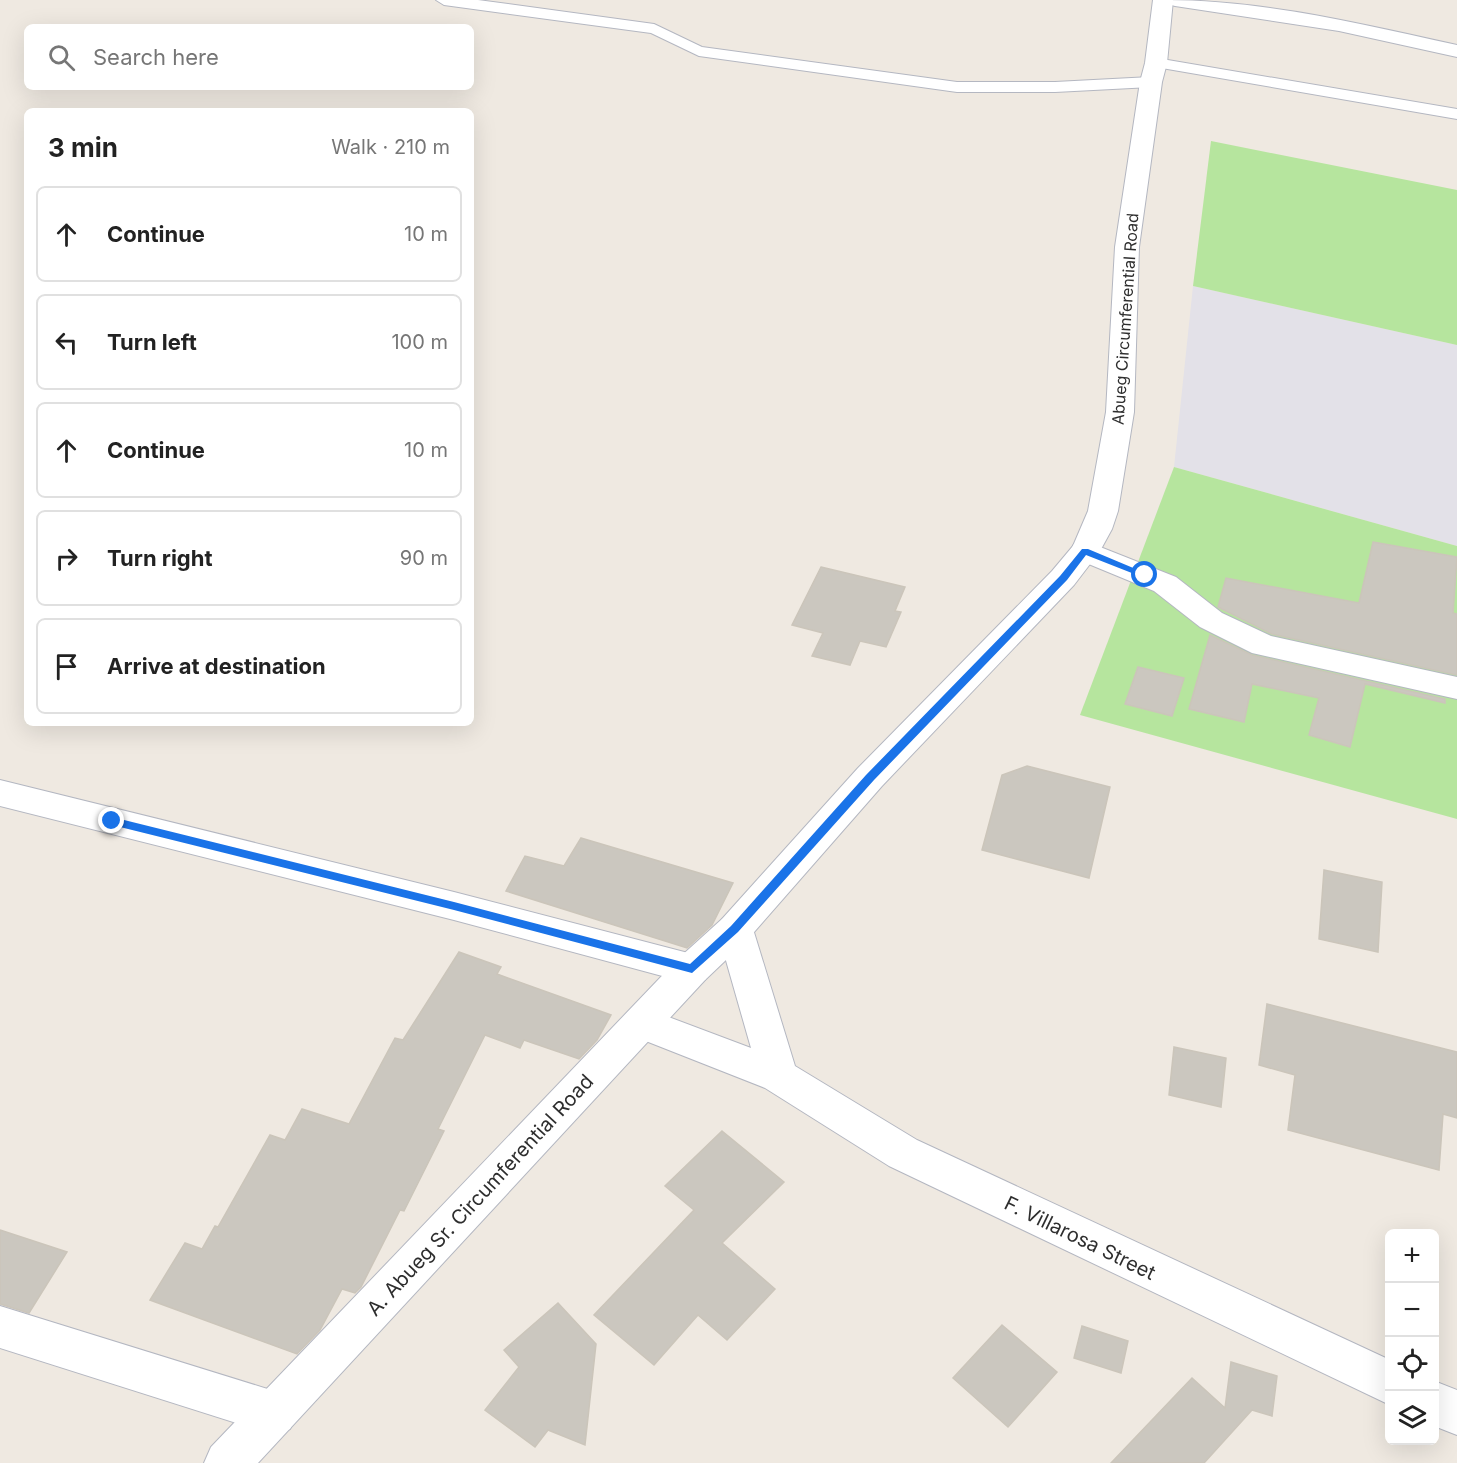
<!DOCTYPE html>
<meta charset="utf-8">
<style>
body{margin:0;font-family:Inter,sans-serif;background:#f2f2f2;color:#222}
.controls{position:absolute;right:18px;bottom:18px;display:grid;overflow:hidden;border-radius:9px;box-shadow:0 6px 24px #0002}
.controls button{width:54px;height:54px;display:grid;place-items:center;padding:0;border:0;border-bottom:2px solid #e0e0e0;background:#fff;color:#222;font:30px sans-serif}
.stop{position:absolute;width:18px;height:18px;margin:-14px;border:4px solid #1a73e8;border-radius:50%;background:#fff}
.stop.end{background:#1a73e8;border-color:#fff;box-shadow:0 2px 6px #0008}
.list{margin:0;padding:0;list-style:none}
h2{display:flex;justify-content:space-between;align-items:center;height:78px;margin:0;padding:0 24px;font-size:26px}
h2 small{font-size:20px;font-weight:400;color:#767676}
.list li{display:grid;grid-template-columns:39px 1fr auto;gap:18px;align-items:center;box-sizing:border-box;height:96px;margin:0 12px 12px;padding:0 12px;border:2px solid #e0e0e0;border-radius:9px}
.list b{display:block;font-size:22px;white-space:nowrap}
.list em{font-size:20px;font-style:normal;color:#767676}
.icon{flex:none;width:33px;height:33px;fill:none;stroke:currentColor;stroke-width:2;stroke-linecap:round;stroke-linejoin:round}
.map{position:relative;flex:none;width:1457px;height:1463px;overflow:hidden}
.search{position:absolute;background:#fff;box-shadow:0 6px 24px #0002;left:24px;top:24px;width:450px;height:66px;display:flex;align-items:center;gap:15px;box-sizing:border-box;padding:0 21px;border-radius:9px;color:#767676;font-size:22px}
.panel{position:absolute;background:#fff;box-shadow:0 6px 24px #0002;left:24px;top:108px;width:450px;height:618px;border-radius:9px}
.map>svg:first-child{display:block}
.industrial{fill:#e3e1e8}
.green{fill:#b6e59e}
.building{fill:#cbc7bf;stroke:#cbc5ba;stroke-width:1.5}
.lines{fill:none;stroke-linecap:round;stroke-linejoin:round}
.lane-casing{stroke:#b4b7c1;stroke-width:2}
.street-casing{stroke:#b4b7c1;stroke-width:2}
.secondary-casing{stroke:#b4b7c1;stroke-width:2}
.lane{fill:#fff;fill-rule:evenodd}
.street{fill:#fff;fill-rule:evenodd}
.secondary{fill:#fff;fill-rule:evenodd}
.route{fill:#1a73e8}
.labels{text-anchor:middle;stroke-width:4.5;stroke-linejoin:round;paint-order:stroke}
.street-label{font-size:16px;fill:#2e2e2e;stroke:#fff}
.near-street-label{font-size:20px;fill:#2e2e2e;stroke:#fff}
</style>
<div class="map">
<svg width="1457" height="1463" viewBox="0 0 1457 1463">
<rect width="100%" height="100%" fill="#efe9e1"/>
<polygon class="industrial" points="1193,286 1457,345 1457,546 1174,467"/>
<g class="green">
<polygon points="1211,141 1457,190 1457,345 1193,286"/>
<polygon points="1174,467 1457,546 1457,819 1080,715"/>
</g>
<g class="building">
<polygon points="1373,542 1457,557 1453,613 1457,614 1457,675 1272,634 1218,607 1226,578 1359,603"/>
<polygon points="821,567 905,587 895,611 901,612 886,647 860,641 850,665 812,656 823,633 792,625"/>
<polygon points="1210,635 1252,655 1445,699 1445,703 1365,684 1350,747 1309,735 1319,698 1252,684 1244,722 1189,709"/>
<polygon points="1138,667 1184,678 1172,716 1125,704"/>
<polygon points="1027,766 1110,787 1089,878 982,850 1002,775"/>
<polygon points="581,838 733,883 712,925 687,948 506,891 525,856 564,866"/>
<polygon points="1324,870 1382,882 1378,952 1319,939"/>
<polygon points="459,952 501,967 497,974 611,1015 597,1040 579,1059 524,1040 520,1048 485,1035 438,1129 444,1131 404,1211 400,1210 361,1287 355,1293 342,1289 320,1330 297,1354 150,1300 185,1243 202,1249 215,1226 218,1227 270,1135 285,1140 302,1109 349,1124 395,1038 403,1040"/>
<polygon points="1267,1004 1457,1052 1457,1118 1443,1114 1439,1170 1288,1130 1295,1075 1259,1065"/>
<polygon points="1174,1047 1226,1058 1221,1107 1169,1095"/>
<polygon points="722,1131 784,1182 722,1243 775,1289 727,1340 698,1315 654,1365 594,1315 694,1210 665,1186"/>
<polygon points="0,1230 67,1252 29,1313 0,1304"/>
<polygon points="558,1303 596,1344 585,1445 548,1430 535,1447 485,1410 519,1367 504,1350"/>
<polygon points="1002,1325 1057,1372 1008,1427 953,1378"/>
<polygon points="1082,1326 1128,1341 1121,1373 1074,1358"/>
<polygon points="1231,1362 1277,1376 1272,1416 1252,1410 1204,1463 1111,1463 1192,1378 1225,1408"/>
</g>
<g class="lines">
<g class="lane-casing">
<g id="lane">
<polygon points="436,0 478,0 654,24 702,47 957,82 1055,82 1151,77 1159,82 1151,87 1055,92 957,92 699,56 651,33 444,5"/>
<polygon points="1156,58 1457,109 1457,119 1150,66 1148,63 1150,60"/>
</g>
</g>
<g class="street-casing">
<g id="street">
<path d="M1165,0C1264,0 1361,24 1457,45V57L1339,31L1175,6L1168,4Z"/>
<polygon points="1085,541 1176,577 1222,613 1271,636 1457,677 1457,699 1252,653 1200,627 1154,591 1074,558 1070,551 1074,544"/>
<polygon points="0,780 454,892 692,954 705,958 711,969 705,980 692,984 454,920 0,806"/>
<polygon points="735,914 748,919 753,929 795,1066 917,1140 1390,1360 1390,1405 889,1166 765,1088 628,1034 623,1023 628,1012 642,1007 751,1048 717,929 722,919"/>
<polygon points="0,1306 274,1391 290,1397 297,1413 290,1429 274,1435 0,1348"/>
<polygon points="1434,1381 1457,1390 1457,1435 1434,1426"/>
</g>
</g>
<g class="secondary-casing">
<polygon id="secondary" points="1153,0 1173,0 1167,63 1162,82 1139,247 1134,412 1118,511 1112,529 1100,551 1074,585 882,786 748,939 705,980 258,1463 204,1463 211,1447 679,958 722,919 858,768 1052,571 1073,546 1088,511 1106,412 1115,247 1140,82 1145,63"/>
</g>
<use href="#lane" class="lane"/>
<use href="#street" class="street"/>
<use href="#secondary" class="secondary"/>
</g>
<polygon class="route" points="1082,549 1088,549 1150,575 1142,577 1086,555 1067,580 874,780 738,932 692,973 454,910 112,825 106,821 112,817 454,902 690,964 731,926 866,775 1060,576"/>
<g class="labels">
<g class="street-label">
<text transform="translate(1125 319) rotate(-86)" y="6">Abueg Circumferential Road</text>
</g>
<g class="near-street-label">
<text transform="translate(480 1195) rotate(-47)" y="7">A. Abueg Sr. Circumferential Road</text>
<text transform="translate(1080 1238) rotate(26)" y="7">F. Villarosa Street</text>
</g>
</g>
</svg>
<div class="controls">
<button>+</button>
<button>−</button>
<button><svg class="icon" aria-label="locate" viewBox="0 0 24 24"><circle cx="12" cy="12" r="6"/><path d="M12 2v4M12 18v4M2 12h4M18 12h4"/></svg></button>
<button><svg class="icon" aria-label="layers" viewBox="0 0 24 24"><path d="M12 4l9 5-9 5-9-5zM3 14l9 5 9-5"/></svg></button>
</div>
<div class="stop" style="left:1145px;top:575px"></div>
<div class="stop end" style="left:112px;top:821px"></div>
<div class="search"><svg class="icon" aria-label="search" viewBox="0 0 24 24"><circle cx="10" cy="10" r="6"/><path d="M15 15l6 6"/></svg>Search here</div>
<section class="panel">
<h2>3 min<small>Walk · 210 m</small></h2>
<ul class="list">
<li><svg class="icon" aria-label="ahead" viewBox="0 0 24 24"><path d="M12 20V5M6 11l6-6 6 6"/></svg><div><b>Continue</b></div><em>10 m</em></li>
<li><svg class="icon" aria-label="left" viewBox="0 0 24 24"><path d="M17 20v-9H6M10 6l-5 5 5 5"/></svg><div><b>Turn left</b></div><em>100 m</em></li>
<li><svg class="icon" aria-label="ahead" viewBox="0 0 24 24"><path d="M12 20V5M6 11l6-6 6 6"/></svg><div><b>Continue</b></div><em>10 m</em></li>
<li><svg class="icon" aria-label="right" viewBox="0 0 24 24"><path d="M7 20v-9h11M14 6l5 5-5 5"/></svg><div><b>Turn right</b></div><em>90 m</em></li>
<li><svg class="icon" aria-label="arrive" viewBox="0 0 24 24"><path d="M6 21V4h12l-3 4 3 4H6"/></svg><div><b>Arrive at destination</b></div></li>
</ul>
</section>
</div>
